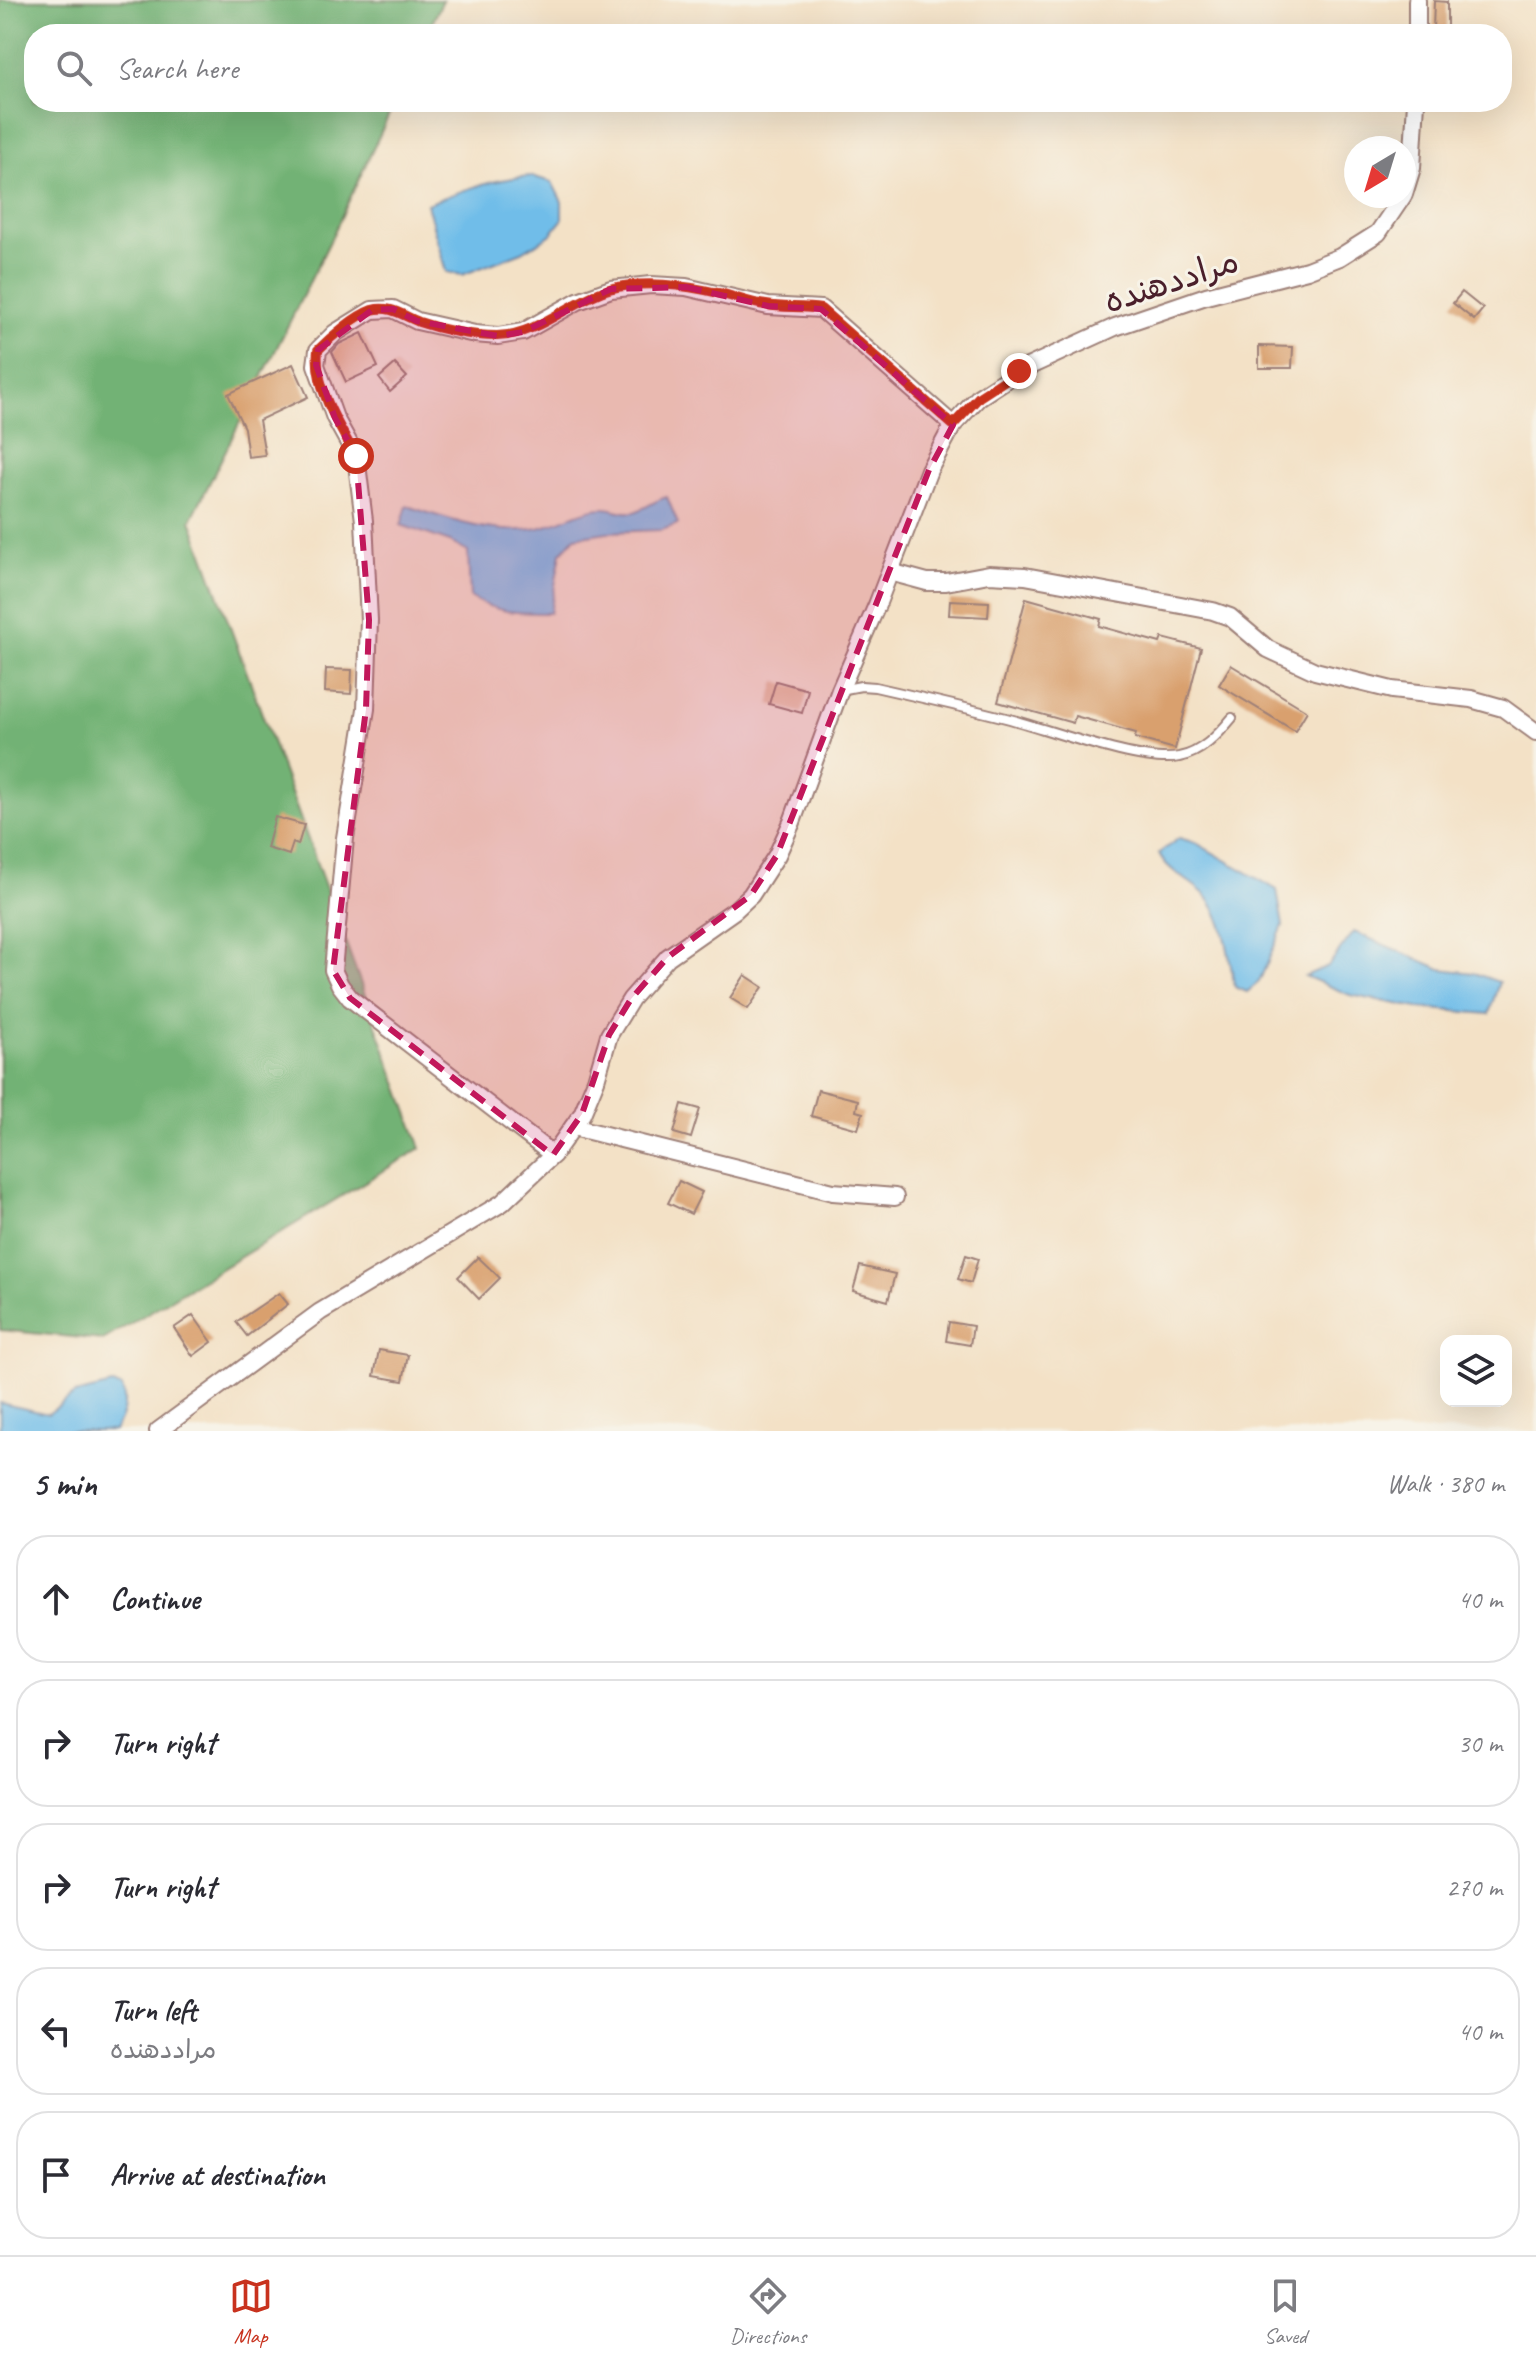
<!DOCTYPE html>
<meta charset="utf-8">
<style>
body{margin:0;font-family:Caveat,"Playpen Sans Arabic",sans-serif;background:#f2f2f3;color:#2b2b33}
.controls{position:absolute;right:24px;bottom:24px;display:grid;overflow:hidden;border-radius:16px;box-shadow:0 8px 32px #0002}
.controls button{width:72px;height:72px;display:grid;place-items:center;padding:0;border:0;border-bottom:2px solid #e1e1e2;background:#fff;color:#2b2b33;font:40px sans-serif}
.compass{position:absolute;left:1344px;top:136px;width:72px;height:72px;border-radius:50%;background:#fff;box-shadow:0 8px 32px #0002;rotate:218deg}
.stop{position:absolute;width:24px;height:24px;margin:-18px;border:6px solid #c8321e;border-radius:50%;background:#fff}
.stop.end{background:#c8321e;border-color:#fff;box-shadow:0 2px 8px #0008}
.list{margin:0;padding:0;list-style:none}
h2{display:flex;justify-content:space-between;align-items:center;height:104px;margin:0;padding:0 32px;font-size:34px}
h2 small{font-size:26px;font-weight:400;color:#7c7c81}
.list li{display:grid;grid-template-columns:52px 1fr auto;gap:24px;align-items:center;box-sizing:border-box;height:128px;margin:0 16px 16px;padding:0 16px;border:2px solid #e1e1e2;border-radius:32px}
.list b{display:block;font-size:30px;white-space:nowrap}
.list p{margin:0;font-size:26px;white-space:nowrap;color:#7c7c81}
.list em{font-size:26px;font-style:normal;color:#7c7c81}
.icon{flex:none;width:44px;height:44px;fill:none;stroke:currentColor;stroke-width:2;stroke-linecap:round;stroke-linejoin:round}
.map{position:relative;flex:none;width:1536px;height:1431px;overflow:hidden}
.search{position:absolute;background:#fff;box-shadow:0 8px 32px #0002;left:24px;right:24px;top:24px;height:88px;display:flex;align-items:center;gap:20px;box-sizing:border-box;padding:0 28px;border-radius:32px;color:#7c7c81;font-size:30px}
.sheet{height:824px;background:#fff}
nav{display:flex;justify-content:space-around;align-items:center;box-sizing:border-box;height:112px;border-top:2px solid #e1e1e2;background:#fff;font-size:22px;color:#7c7c81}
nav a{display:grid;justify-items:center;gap:4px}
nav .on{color:#c8321e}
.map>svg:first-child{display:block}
.forest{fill:#72b274;stroke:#5e6850;stroke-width:2}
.water{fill:#6fbde9;stroke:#5c6e8a;stroke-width:2}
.building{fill:#d9a06e}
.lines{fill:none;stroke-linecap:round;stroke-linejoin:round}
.lane-casing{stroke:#9e8078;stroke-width:12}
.street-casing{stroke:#9e8078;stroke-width:20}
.lane{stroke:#fff;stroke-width:8}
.street{stroke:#fff;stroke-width:16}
.route{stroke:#c8321e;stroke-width:10}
.marked{fill:#c2185b;fill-opacity:0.2;stroke:#c2185b;stroke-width:6;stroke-dasharray:16 10;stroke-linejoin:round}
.labels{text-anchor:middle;stroke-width:6;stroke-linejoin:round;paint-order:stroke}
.street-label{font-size:34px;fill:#4a1f2b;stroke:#f7f3e8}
</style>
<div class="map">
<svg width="1536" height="1431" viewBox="0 0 1536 1431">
<rect width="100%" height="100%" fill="#f7f3e8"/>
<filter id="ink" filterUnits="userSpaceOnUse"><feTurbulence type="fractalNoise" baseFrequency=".0125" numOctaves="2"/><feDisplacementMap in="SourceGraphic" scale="16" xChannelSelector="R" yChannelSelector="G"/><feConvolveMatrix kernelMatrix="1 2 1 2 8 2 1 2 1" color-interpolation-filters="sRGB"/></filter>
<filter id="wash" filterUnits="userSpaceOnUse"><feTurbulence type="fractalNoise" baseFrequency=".006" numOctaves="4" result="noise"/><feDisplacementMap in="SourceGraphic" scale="32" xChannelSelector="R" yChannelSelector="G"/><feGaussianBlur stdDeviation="1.8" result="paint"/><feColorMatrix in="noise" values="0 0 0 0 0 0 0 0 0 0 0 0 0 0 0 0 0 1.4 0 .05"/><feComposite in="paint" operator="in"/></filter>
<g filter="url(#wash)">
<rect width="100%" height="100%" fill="#f3e1c6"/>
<polygon class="forest" points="0,0 443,0 427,34 34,34 34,102 395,102 329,243 191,520 421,1148 103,1340 0,1330"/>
<g class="water">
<path d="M531,176L552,182L562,202V220L550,235L522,252L462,275L446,272L427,204C462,190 493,179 531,176Z"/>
<path d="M667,497L678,524L662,530L607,532L575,537L561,553L550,613C519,613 498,614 470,597L468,552L450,542L401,525L407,506C447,519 490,535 533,529C557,526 580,508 604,508C614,508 623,514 634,512C647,508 655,500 667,497Z"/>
<path d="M1179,838L1196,843L1277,890L1283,926L1259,982L1247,992L1235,987C1228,956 1227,921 1206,896C1192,880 1168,873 1159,853Z"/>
<polygon points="1354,932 1441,969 1474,973 1499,982 1489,1014 1418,1008 1350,995 1305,976 1328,966"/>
<path d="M112,1385L122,1387C127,1405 123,1416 114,1431H0V1403L48,1414L75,1394Z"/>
</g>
<g id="blocks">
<g class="building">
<polygon points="1434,1 1447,2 1447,30 1433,30"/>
<polygon points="1462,292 1483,309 1474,320 1453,303"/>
<polygon points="362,333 378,367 346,382 332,352 339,344"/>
<polygon points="1259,346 1293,347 1292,368 1259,368"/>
<polygon points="293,364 308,397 259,420 265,455 248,457 244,428 228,394"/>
<polygon points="395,364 407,377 390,392 379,378"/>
<polygon points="1026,598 1101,619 1099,626 1160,643 1162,638 1201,648 1175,749 1135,738 1136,733 1075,716 1073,723 998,702"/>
<polygon points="950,600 989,602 988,617 949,615"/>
<polygon points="1231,665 1307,711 1295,731 1219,685"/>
<polygon points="326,669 352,670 351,694 325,692"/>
<polygon points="776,681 808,690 802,713 769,704"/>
<polygon points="275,817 304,825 298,845 293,843 289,855 267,848"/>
<polygon points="745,975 763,987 748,1009 730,998"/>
<polygon points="818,1090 858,1100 856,1111 863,1113 858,1129 811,1116"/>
<polygon points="682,1104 700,1109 691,1138 674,1133"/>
<polygon points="679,1181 702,1192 691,1214 668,1203"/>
<polygon points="966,1255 978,1259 971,1283 958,1279"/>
<polygon points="478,1257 500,1278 479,1299 458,1277"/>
<polygon points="860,1266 895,1274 888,1301 853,1291"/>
<polygon points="279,1293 288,1304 247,1336 236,1322"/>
<polygon points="193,1315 212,1342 193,1356 174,1328"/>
<polygon points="949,1322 973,1326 970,1345 946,1341"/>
<polygon points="379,1350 408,1355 403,1381 374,1376"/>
</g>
</g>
</g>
<g filter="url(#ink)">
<use href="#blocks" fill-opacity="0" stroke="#9e8078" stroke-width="2"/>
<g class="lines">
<g class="lane-casing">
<path id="lane" d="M840,690L861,686L875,687C919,697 963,707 1006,718C1045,728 1143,765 1179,757C1201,753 1218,735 1232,718"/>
</g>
<g class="street-casing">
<g id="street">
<polyline points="1417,34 1417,0"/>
<polyline points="1404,194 1412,168 1416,102"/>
<polyline points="890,572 927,582 946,582 989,574 1025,576 1213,611 1230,617 1268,649 1315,671 1392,690 1471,699 1503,708 1536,732"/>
<polyline points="573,1127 833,1192 895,1197"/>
<polyline points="553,1155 350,998 340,985 333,970 345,838 366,709 369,620 364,521 356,456 335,418 316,365 318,350 335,333 372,310 393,309 417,321 475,334 498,336 523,332 578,301 611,289 651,285 686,287 768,306 821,309 953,425"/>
<polyline points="158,1431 320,1312 502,1203 553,1155 582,1114 596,1080 609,1035 631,999 668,957 735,910 751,895 777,855 792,822 840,690 877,605 929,470 953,425 979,397 1019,371 1115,327 1206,296 1307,270 1340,257 1378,233 1403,196"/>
</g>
</g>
<use href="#lane" class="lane"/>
<use href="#street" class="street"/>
</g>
</g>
<g class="lines" filter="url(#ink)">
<path class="route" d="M356,456C338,425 314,386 318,350C331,337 355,316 372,310C391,305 403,316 419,322C442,330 472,336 497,336C539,335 570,301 609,289C642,280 685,285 718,293C734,296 749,303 766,305C784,308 802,306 821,309L953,425L979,397L1019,371"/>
</g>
<path class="marked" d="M686,287L768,306L821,309L953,425L929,470L777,855L751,895L668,957L631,999L609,1035L582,1114L553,1155L350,998L333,970L366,709L369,620L356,456L335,418L316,365L318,350L372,310L393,309L417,321L498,336L523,332L611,289Z"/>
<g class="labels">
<g class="street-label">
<text transform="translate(1171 280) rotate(-18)" y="12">مراددهنده</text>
</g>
</g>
</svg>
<div class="controls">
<button><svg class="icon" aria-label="layers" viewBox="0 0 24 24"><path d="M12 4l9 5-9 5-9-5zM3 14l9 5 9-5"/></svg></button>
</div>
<svg class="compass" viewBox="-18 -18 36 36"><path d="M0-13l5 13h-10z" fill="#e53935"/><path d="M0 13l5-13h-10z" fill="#7c7c81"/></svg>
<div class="stop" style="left:356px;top:456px"></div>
<div class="stop end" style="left:1019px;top:371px"></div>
<div class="search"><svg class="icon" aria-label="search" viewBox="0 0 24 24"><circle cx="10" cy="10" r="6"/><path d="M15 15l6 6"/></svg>Search here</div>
</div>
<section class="sheet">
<h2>5 min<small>Walk · 380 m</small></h2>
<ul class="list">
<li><svg class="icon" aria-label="ahead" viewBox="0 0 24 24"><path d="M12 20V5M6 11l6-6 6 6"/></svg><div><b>Continue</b></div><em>40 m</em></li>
<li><svg class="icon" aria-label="right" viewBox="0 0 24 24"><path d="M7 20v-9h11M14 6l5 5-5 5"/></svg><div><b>Turn right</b></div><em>30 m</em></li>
<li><svg class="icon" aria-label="right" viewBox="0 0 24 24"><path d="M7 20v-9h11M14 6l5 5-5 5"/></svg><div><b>Turn right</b></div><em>270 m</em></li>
<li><svg class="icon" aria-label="left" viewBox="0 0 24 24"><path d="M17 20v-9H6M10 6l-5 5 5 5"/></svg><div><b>Turn left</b><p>مراددهنده</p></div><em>40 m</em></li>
<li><svg class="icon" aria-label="arrive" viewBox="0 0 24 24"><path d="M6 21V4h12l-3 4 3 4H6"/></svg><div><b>Arrive at destination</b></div></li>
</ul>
</section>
<nav>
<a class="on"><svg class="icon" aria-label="map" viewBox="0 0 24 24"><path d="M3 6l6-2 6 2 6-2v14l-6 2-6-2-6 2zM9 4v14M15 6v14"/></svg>Map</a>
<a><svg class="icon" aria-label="directions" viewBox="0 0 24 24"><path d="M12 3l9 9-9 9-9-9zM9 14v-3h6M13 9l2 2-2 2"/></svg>Directions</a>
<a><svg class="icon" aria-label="saved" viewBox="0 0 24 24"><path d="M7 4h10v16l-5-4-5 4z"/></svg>Saved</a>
</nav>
